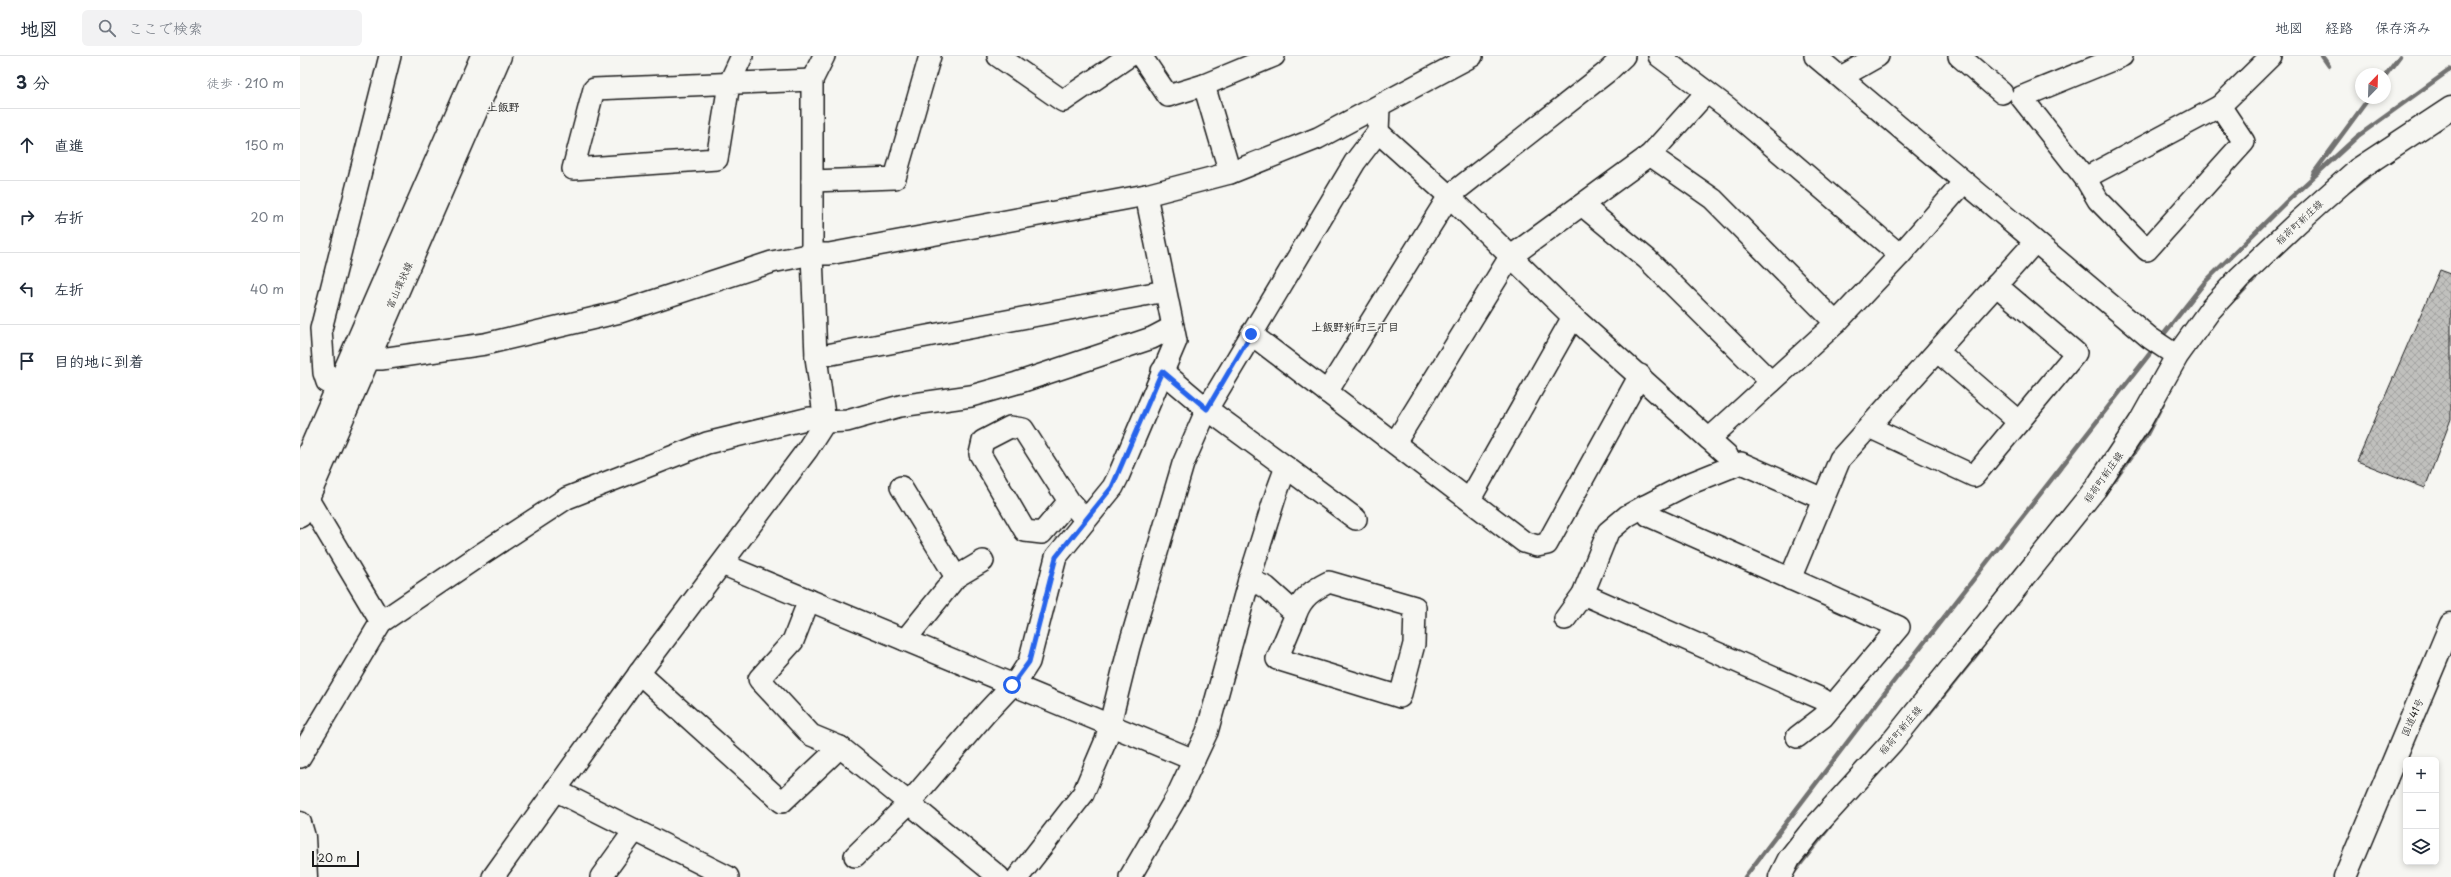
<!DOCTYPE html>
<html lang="ja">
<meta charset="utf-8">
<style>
body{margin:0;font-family:"Playpen Sans","Klee One",sans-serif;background:#f2f2f3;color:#1f2937}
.controls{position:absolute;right:12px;bottom:12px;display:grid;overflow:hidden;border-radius:6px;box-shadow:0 2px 6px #0003}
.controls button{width:36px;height:36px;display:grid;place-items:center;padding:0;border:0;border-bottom:1px solid #e0e1e3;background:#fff;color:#1f2937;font:20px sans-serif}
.compass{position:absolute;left:2055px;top:12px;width:36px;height:36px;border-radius:50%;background:#fff;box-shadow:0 2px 6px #0003;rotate:23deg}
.scale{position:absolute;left:12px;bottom:10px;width:47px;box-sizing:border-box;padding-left:4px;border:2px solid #1c1c1c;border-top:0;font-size:11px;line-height:14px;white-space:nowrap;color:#1c1c1c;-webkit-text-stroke:3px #f6f6f2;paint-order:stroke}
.stop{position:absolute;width:12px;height:12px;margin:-9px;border:3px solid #2563eb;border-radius:50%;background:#fff}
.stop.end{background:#2563eb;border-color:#fff;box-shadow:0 1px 4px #0008}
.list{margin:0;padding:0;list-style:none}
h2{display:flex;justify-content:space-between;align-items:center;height:52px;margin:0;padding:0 16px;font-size:17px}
h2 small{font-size:13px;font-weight:400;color:#747a83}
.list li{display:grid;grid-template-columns:26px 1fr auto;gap:12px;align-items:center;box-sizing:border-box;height:72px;padding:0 16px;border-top:1px solid #e0e1e3}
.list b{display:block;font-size:15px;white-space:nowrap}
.list em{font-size:13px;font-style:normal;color:#747a83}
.icon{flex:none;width:22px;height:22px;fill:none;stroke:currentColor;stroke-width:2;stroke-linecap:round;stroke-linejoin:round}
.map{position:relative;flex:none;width:2151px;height:821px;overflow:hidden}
header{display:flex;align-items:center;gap:24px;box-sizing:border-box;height:56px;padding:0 20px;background:#fff;border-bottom:1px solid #e0e1e3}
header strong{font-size:19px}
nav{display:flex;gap:22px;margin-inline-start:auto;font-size:14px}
.search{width:280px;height:36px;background:#f2f2f3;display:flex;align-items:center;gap:10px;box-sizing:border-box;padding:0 14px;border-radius:6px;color:#747a83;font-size:15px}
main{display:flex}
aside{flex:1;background:#fff}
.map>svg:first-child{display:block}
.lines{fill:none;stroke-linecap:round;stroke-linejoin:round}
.stream{stroke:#727271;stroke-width:4.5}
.building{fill:url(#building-cross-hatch);stroke:#1c1c1c}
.minor-casing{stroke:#1c1c1c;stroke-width:24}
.major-casing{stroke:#1c1c1c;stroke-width:25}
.highway-casing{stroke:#1c1c1c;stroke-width:25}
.minor{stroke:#f6f6f2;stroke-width:21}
.major{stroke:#f6f6f2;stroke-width:22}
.highway{stroke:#f6f6f2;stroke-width:22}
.route{stroke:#2563eb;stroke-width:5}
.labels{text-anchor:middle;stroke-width:3;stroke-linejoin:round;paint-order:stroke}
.street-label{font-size:10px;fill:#1c1c1c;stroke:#f6f6f2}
.neighbourhood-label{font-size:11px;font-weight:bold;fill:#1c1c1c;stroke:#f6f6f2}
</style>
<header>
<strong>地図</strong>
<div class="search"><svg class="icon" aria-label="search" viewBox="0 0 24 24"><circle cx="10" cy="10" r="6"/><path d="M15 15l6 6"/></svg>ここで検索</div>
<nav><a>地図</a><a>経路</a><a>保存済み</a></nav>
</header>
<main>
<aside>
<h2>3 分<small>徒歩 · 210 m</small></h2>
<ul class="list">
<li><svg class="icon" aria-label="ahead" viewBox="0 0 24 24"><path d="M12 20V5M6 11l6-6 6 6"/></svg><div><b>直進</b></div><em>150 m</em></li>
<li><svg class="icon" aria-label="right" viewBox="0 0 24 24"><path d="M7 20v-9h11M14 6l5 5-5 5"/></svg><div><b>右折</b></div><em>20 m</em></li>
<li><svg class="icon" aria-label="left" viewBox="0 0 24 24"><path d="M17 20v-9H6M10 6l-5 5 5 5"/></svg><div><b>左折</b></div><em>40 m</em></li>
<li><svg class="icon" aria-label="arrive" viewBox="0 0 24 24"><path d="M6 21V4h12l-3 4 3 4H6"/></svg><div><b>目的地に到着</b></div></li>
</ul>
</aside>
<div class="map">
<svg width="2151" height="821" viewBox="0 0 2151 821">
<defs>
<pattern id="building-cross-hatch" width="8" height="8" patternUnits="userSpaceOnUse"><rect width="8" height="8" fill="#c0c0bd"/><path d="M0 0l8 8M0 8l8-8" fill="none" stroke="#a4a4a2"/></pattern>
</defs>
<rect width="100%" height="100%" fill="#f6f6f2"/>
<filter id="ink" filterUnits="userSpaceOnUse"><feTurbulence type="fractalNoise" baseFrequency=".025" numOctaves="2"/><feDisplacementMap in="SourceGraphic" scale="8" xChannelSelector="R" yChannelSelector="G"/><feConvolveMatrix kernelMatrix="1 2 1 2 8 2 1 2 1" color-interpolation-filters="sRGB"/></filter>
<g filter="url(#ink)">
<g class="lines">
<g class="stream">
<polyline points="2022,0 2029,10"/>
<polyline points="2085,20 2100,0"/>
<polyline points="2139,73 2151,65"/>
<polyline points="2013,118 2069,42"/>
<polyline points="2050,134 2079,112"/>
<polyline points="1937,241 1955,222"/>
<polyline points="1860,283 1905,226 1984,148 2058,80 2151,13"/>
<polyline points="1814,425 1846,380 1863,347"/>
<polyline points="1626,661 1680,594"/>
<polyline points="1494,816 1530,770"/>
<polyline points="1445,821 1580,643 1855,291"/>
</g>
</g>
<polygon class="building" points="2140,214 2151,218 2151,363 2125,432 2057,405"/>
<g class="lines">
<g class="minor-casing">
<g id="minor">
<polyline points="442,0 429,28 417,103 273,113 294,33 512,24"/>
<polyline points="698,0 763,45 829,0"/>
<polyline points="841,0 868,40 904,29"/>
<polyline points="1359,0 1428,52 1600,199"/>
<polyline points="1515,0 1850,282 1877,300"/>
<polyline points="1659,0 1702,37"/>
<polyline points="1822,0 1721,41 1785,122 1798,144 1847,194 1944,86 1920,50"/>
<polyline points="1541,21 1578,0"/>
<polyline points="1078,76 1149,140 1273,261 1409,383 1536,267 1600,199 1664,126"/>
<polyline points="1350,99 1413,143 1536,267"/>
<polyline points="930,117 904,29 974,0"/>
<polyline points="1785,122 1920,50 1971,0"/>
<polyline points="512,125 595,122 630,0"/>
<polyline points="1282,149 1347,203 1471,326"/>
<polyline points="951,278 1224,486 1237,490 1247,488 1340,319"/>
<polyline points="1637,295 1719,366"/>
<polyline points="53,297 66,303 81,303 185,288 320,256 472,206 512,198 529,198 846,139 930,117 1018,82 1172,0"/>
<polyline points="516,301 865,235"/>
<polyline points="37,330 27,326 24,317 21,273 90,0"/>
<polyline points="1027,336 1149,140 1307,16 1324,0"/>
<polyline points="1569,371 1674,420 1776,297 1696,229"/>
<polyline points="1409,383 1427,399 1431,411"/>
<polyline points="1095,387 1210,201 1350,99 1406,37"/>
<polyline points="986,411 1056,463"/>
<polyline points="0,430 81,566"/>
<polyline points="601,431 656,521"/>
<polyline points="1170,443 1273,261"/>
<polyline points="769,445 742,477 725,475 680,398 683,385 710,371 723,373 769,445 785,463"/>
<polyline points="1345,450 1349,460 1599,571 1523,661 1497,681"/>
<polyline points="422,508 894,704"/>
<polyline points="1490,523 1540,403 1735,186"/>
<path d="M949,524L966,531L996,558L977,603L1100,641L1114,588L1115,551L1029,526C1013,534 1002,541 996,558"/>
<polyline points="1283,538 1522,643 1532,650"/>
<polyline points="509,544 493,585 459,623 511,679 540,691 609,747 555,800"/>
<polyline points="1265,563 1283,538 1308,476 1327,460 1345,450 1386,429 1441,407 1523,443"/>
<polyline points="605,584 656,521 683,505"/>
<polyline points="339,617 482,746 540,691"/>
<polyline points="0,701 81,566 183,497 267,442 407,387 510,362 525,366 547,365 600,350 671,340 717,327 852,282 873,271"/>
<polyline points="255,734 428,821"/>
<polyline points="193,821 343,612 507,394 525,366 516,301 512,198 512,24 524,0"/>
<polyline points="301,821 335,774"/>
<polyline points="699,821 609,747 686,657 718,623 729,606 756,501 813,431 818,421 876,285 846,139"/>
<polyline points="718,821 783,738 806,684 829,591 883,408 907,353 1055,106 1078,76 1079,52"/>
<polyline points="830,821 876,742 907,676 949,524 976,438 986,411 907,353 862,315"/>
</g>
</g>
<g class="major-casing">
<g id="major">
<polyline points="0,417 182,0"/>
<polyline points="0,460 200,0"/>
<polyline points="0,767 4,781 6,821"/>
<polyline points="1480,821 1489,803 1512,774 1592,686 1796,432 1840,366 1877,300 1910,254 1940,221 1997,167 2057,114 2151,52"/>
</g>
</g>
<g class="highway-casing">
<polyline id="highway" points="2045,821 2151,568"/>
</g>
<use href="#minor" class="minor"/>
<use href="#major" class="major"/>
<use href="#highway" class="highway"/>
</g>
</g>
<g class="lines" filter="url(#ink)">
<polyline class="route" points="712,629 729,606 756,501 812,431 862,315 907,353 951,278"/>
</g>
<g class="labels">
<g class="street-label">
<text transform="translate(1999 166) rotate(-43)" y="4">稲荷町新庄線</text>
<text transform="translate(99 229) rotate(-66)" y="4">富山環状線</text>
<text transform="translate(1803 421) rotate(-55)" y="4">稲荷町新庄線</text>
<text transform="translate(2112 661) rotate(-67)" y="4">国道41号</text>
<text transform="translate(1600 674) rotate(-50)" y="4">稲荷町新庄線</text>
</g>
<g class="neighbourhood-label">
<text x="203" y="55">上飯野</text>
<text x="1055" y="275">上飯野新町三丁目</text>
</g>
</g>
</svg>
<div class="controls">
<button>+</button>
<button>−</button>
<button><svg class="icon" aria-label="layers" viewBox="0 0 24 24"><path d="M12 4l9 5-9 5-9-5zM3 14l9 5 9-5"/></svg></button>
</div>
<svg class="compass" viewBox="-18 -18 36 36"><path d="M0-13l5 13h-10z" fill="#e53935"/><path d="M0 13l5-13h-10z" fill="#747a83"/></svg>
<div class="scale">20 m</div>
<div class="stop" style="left:712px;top:629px"></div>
<div class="stop end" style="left:951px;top:278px"></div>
</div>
</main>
